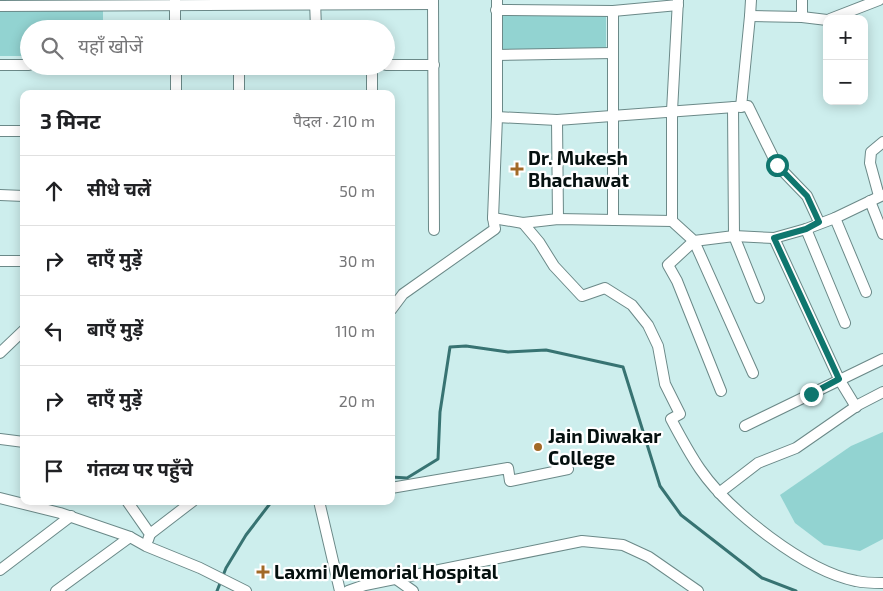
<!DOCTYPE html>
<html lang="hi">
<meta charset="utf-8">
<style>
body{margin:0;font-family:"Exo 2","Noto Sans Devanagari",sans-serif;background:#f2f2f2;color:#202124}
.controls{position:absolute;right:15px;top:15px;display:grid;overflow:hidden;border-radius:10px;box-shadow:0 2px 12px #0003}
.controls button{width:45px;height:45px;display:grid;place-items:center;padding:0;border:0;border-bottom:1px solid #e0e0e0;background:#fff;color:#202124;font:25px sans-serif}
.stop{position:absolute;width:15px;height:15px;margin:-11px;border:4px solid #0f766e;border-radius:50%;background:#fff}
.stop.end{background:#0f766e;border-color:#fff;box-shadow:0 1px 5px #0008}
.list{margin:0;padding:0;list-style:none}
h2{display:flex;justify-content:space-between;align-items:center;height:65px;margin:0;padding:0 20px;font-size:21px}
h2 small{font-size:16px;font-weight:400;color:#757577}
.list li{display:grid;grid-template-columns:32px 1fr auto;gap:15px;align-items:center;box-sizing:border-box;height:70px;padding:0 20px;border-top:1px solid #e0e0e0}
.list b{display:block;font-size:19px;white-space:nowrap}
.list em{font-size:16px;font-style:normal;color:#757577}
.icon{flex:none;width:28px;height:28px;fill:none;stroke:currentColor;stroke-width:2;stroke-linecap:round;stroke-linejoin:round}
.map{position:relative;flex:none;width:883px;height:591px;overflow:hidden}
.search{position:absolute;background:#fff;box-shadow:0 2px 12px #0003;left:20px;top:20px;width:375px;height:55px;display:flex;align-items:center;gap:12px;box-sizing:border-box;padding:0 18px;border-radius:28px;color:#757577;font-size:19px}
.panel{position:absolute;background:#fff;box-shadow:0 2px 12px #0003;left:20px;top:90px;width:375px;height:415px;border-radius:10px}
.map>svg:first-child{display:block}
.green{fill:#92d3d1}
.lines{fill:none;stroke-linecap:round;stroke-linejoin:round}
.stream{stroke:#377372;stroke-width:3}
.minor-casing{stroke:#6b8988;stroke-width:12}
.minor{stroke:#fff;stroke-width:10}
.route{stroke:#0f766e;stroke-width:6}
.poi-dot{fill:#a26927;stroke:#fff;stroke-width:2}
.labels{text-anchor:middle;stroke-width:4.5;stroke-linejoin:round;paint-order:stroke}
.poi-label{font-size:19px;font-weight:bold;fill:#05100f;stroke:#fff;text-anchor:start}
</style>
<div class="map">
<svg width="883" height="591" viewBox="0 0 883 591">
<rect width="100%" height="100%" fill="#cdeeed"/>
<g class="green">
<polygon points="103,7 103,29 29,29 29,56 0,56 0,8"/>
<polygon points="502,13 606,14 606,56 502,54"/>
<polygon points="883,432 883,539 860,551 824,545 795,523 780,495 851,446"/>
</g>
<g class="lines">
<g class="stream">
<polyline points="391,477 407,478 438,459 440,412 450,347 466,346 508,352 546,350 623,367 660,486 681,515 762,578 796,591"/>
<polyline points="217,591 226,568 246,535 272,501"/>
</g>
<g class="minor-casing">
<g id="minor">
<polyline points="175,0 175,29"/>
<polyline points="315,0 316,29"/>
<polyline points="433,0 434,230"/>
<polyline points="802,0 802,17"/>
<polyline points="0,6 433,4"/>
<polyline points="496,10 613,11 678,5"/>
<polyline points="750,16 802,17 827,20"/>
<polyline points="830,19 879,0"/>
<polyline points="497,55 613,53"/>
<polyline points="0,65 29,65"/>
<polyline points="386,65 434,65"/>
<polyline points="101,66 294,66"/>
<polyline points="372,66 372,94"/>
<polyline points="239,67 239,94"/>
<polyline points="176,94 176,66"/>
<polyline points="733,107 734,236 759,298"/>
<polyline points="741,107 750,16 751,0"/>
<polyline points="497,117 557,120 748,106 777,165 807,196 819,222"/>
<polyline points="557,120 558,219"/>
<polyline points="0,131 24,131"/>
<polyline points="0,195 24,196"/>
<polyline points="879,196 870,163 871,152 883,142"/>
<polyline points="870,201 883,234"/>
<polyline points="493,218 523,223 558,219 672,221 694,241 734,236 774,238 806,229 835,218 883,195"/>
<polyline points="835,218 866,292"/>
<polyline points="613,220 613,11"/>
<polyline points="672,221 672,111 678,0"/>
<path d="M523,223L539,242L554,266L582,296L605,288L632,305L648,325L658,346L665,384L680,414L671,419C680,436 689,453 700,469C729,511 805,571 856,581C865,583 874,583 883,583"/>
<polyline points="806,229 845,323"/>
<polyline points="774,238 839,379 856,407"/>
<polyline points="0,261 24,261"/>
<polyline points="391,310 403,294 495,229 493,218 497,117 497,0"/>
<polyline points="0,353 24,330"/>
<polyline points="721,391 677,281 668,265 694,241 753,373"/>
<polyline points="745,426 883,359"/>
<polyline points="0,439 24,442"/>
<polyline points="391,488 508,468 510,481 568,469"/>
<polyline points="719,493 758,463 796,448 858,405 883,392"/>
<polyline points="0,498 60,513 130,537 146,546 200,568 246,591"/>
<polyline points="127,501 150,534 148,540"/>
<polyline points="319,501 340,591"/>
<polyline points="150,534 193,501"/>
<polyline points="0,570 71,516"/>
<polyline points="396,579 413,591"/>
<polyline points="56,591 130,537"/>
<polyline points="348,591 365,585 582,541 623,545 649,557 698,591"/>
</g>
</g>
<use href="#minor" class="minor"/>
</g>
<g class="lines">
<polyline class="route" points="777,165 807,196 819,222 806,229 774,238 839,379 811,394"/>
</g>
<g class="poi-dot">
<path d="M514.5 161.5h5v5h5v5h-5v5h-5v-5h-5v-5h5z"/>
<circle cx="538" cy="447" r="5"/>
<path d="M260.5 564.5h5v5h5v5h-5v5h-5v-5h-5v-5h5z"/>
</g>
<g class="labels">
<g class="poi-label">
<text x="528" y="165">Dr. Mukesh<tspan x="528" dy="22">Bhachawat</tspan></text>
<text x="548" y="443">Jain Diwakar<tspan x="548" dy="22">College</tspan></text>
<text x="274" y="579">Laxmi Memorial Hospital</text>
</g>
</g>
</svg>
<div class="controls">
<button>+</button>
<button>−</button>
</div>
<div class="stop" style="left:777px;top:165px"></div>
<div class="stop end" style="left:811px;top:394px"></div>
<div class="search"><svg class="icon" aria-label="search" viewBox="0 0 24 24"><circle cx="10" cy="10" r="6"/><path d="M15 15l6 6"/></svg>यहाँ खोजें</div>
<section class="panel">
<h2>3 मिनट<small>पैदल · 210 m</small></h2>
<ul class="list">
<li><svg class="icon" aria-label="ahead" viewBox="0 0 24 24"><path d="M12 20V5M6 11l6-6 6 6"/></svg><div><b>सीधे चलें</b></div><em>50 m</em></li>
<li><svg class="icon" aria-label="right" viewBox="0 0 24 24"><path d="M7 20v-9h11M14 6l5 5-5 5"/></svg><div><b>दाएँ मुड़ें</b></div><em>30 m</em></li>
<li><svg class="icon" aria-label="left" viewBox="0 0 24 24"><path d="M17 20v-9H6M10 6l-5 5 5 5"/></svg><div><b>बाएँ मुड़ें</b></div><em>110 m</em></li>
<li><svg class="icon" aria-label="right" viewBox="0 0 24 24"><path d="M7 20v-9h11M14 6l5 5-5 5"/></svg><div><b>दाएँ मुड़ें</b></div><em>20 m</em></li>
<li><svg class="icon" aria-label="arrive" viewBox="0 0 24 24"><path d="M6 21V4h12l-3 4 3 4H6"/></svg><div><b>गंतव्य पर पहुँचे</b></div></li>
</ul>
</section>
</div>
